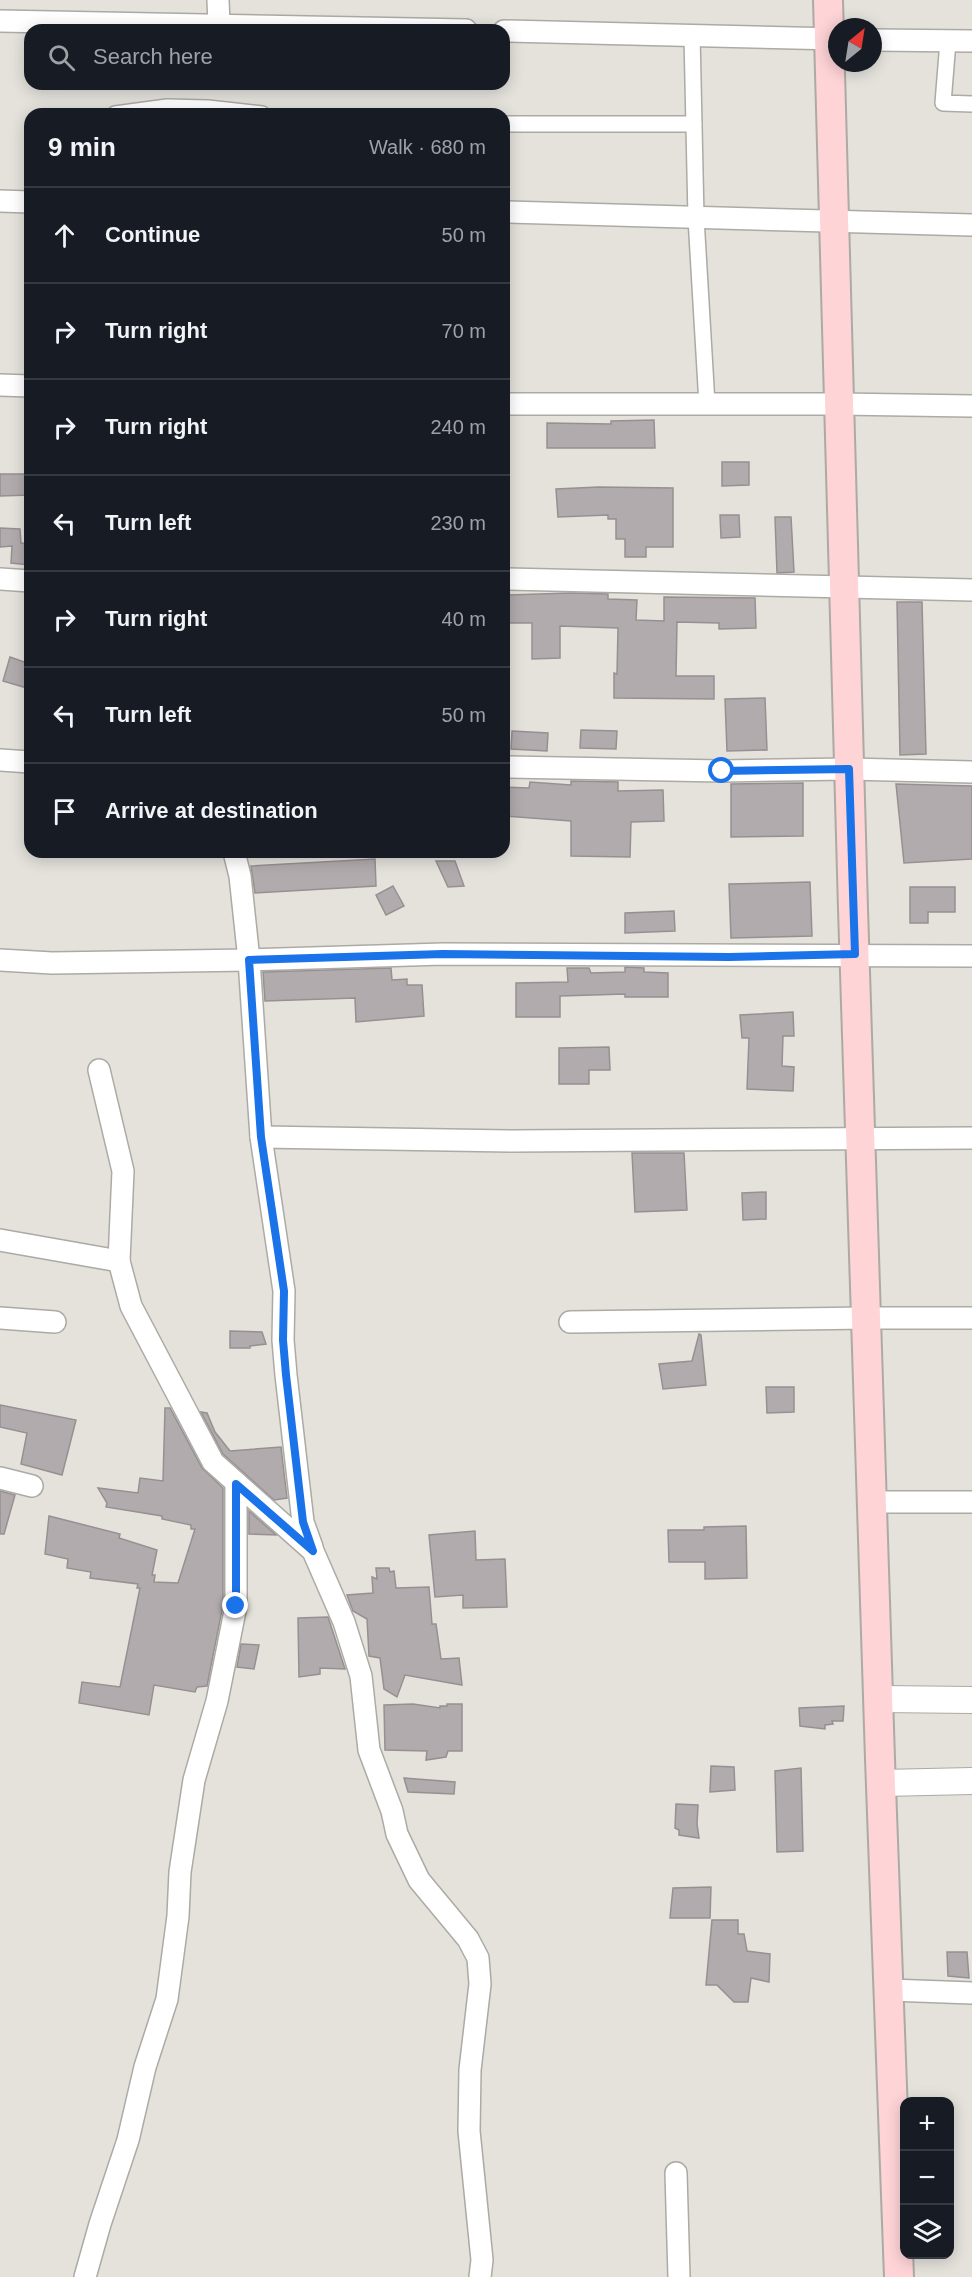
<!DOCTYPE html>
<meta charset="utf-8">
<style>
body{margin:0;font-family:Arial,sans-serif;background:#242831;color:#f1f3f6}
.controls{position:absolute;right:18px;bottom:18px;display:grid;overflow:hidden;border-radius:12px;box-shadow:0 3px 15px #0003}
.controls button{width:54px;height:54px;display:grid;place-items:center;padding:0;border:0;border-bottom:2px solid #363941;background:#171b24;color:#f1f3f6;font:30px sans-serif}
.compass{position:absolute;left:828px;top:18px;width:54px;height:54px;border-radius:50%;background:#171b24;box-shadow:0 3px 15px #0003;rotate:30deg}
.stop{position:absolute;width:18px;height:18px;margin:-14px;border:4px solid #1a73e8;border-radius:50%;background:#fff}
.stop.end{background:#1a73e8;border-color:#fff;box-shadow:0 2px 6px #0008}
.list{margin:0;padding:0;list-style:none}
h2{display:flex;justify-content:space-between;align-items:center;height:78px;margin:0;padding:0 24px;font-size:26px}
h2 small{font-size:20px;font-weight:400;color:#9ea1a6}
.list li{display:grid;grid-template-columns:39px 1fr auto;gap:18px;align-items:center;box-sizing:border-box;height:96px;padding:0 24px;border-top:2px solid #363941}
.list b{display:block;font-size:22px;white-space:nowrap}
.list em{font-size:20px;font-style:normal;color:#9ea1a6}
.icon{flex:none;width:33px;height:33px;fill:none;stroke:currentColor;stroke-width:2;stroke-linecap:round;stroke-linejoin:round}
.map{position:relative;flex:none;width:972px;height:2277px;overflow:hidden}
.search{position:absolute;background:#171b24;box-shadow:0 3px 15px #0003;left:24px;top:24px;width:486px;height:66px;display:flex;align-items:center;gap:15px;box-sizing:border-box;padding:0 21px;border-radius:18px;color:#9ea1a6;font-size:22px}
.panel{position:absolute;background:#171b24;box-shadow:0 3px 15px #0003;left:24px;top:108px;width:486px;height:750px;border-radius:18px}
.map>svg:first-child{display:block}
.building{fill:#b2abae;stroke:#979092;stroke-width:1.5}
.lines{fill:none;stroke-linecap:round;stroke-linejoin:round}
.pedestrian-casing{stroke:#acaaa4;stroke-width:18}
.minor-casing{stroke:#acaaa4;stroke-width:24}
.tertiary-casing{stroke:#acaaa4;stroke-width:28}
.secondary-casing{stroke:#acaaa4;stroke-width:32}
.pedestrian{stroke:#fff;stroke-width:15}
.minor{stroke:#fff;stroke-width:21}
.tertiary{stroke:#fff;stroke-width:26}
.secondary{stroke:#fed4d7;stroke-width:28}
.route{stroke:#1a73e8;stroke-width:8}
</style>
<div class="map">
<svg width="972" height="2277" viewBox="0 0 972 2277">
<rect width="100%" height="100%" fill="#e4e2db"/>
<g class="building">
<polygon points="654,420 655,448 547,448 547,423 611,424 611,421"/>
<polygon points="722,462 749,462 749,485 722,486"/>
<polygon points="0,474 30,474 30,495 0,496"/>
<polygon points="599,487 673,488 673,547 646,547 646,557 625,557 625,539 616,539 616,519 608,519 608,515 558,517 556,489"/>
<polygon points="720,515 739,515 740,537 721,538"/>
<polygon points="775,517 791,517 794,572 777,573"/>
<polygon points="0,528 20,529 21,543 30,544 30,565 11,563 12,546 0,547"/>
<polygon points="571,593 608,594 608,599 637,600 636,620 664,621 664,597 755,598 756,628 719,629 719,623 677,622 676,676 714,676 714,699 614,698 614,673 617,674 618,628 560,626 560,658 532,659 532,623 504,623 504,595"/>
<polygon points="897,602 922,602 926,754 900,755"/>
<polygon points="10,657 30,664 30,689 3,681"/>
<polygon points="765,698 767,750 727,751 725,699"/>
<polygon points="581,730 617,731 616,749 580,748"/>
<polygon points="512,731 548,733 547,751 511,749"/>
<polygon points="571,781 618,782 618,791 663,790 664,821 631,822 630,857 571,856 571,821 504,816 504,787 529,788 530,782 571,785"/>
<polygon points="803,783 803,836 731,837 731,784"/>
<polygon points="896,784 972,786 972,859 904,863"/>
<polygon points="375,859 376,886 255,893 251,866"/>
<polygon points="436,861 455,861 464,886 448,887"/>
<polygon points="810,882 812,936 731,938 729,884"/>
<polygon points="393,886 404,906 386,915 376,895"/>
<polygon points="910,887 955,887 955,912 928,912 928,923 910,923"/>
<polygon points="674,911 675,931 625,933 625,913"/>
<polygon points="625,967 644,968 644,972 668,973 668,997 625,997 625,994 560,996 560,1017 516,1017 516,983 568,982 567,968 589,968 591,973 625,972"/>
<polygon points="391,968 392,980 407,979 407,985 422,985 424,1016 356,1022 355,998 265,1001 263,972"/>
<polygon points="793,1012 794,1036 783,1036 782,1066 794,1067 793,1091 747,1089 749,1038 742,1038 740,1015"/>
<polygon points="609,1047 610,1070 589,1070 589,1084 559,1084 559,1048"/>
<polygon points="632,1153 684,1153 687,1210 635,1212"/>
<polygon points="766,1192 766,1219 743,1220 742,1193"/>
<polygon points="230,1331 262,1332 266,1344 250,1346 250,1348 230,1348"/>
<polygon points="699,1334 701,1335 706,1385 663,1389 659,1364 692,1361"/>
<polygon points="766,1387 794,1387 794,1412 767,1413"/>
<polygon points="0,1405 76,1420 62,1475 21,1464 27,1433 0,1427"/>
<polygon points="165,1408 170,1408 202,1468 223,1488 223,1605 207,1686 197,1687 195,1692 154,1685 149,1715 79,1703 82,1682 120,1687 140,1588 137,1588 138,1584 90,1578 91,1572 67,1568 68,1559 45,1554 49,1516 120,1534 119,1538 157,1550 152,1575 155,1575 154,1582 178,1583 195,1529 191,1529 191,1525 162,1519 162,1516 106,1507 107,1503 98,1488 138,1493 140,1478 163,1481"/>
<polygon points="201,1412 207,1413 215,1432 230,1451 281,1447 287,1498 274,1500 223,1454"/>
<polygon points="0,1491 15,1495 4,1534 0,1534"/>
<polygon points="249,1511 276,1535 249,1534"/>
<polygon points="746,1526 747,1578 705,1579 705,1562 669,1562 668,1530 704,1530 704,1527"/>
<polygon points="475,1531 476,1560 505,1559 507,1607 463,1608 463,1595 435,1597 429,1535"/>
<polygon points="376,1568 389,1568 390,1572 394,1571 396,1588 429,1587 432,1624 436,1624 441,1659 459,1658 462,1685 405,1675 397,1697 384,1689 380,1658 369,1656 367,1619 353,1611 347,1595 373,1593 372,1577 377,1579"/>
<polygon points="328,1617 345,1669 320,1668 320,1674 299,1677 298,1618"/>
<polygon points="241,1644 259,1645 254,1669 237,1667"/>
<polygon points="413,1704 440,1708 440,1706 447,1706 447,1704 462,1704 462,1751 448,1751 446,1757 426,1760 427,1751 385,1750 384,1705"/>
<polygon points="844,1706 843,1721 832,1721 833,1724 825,1725 825,1729 800,1726 799,1708"/>
<polygon points="711,1766 734,1767 735,1790 710,1792"/>
<polygon points="801,1768 803,1851 777,1852 775,1771"/>
<polygon points="404,1778 455,1782 454,1794 408,1792"/>
<polygon points="676,1804 698,1805 697,1824 699,1838 679,1835 679,1830 675,1828"/>
<polygon points="711,1887 710,1918 670,1918 673,1888"/>
<polygon points="712,1920 738,1920 738,1934 744,1934 747,1951 770,1954 769,1982 751,1978 748,2002 734,2002 717,1985 706,1985"/>
<polygon points="947,1952 967,1952 969,1978 948,1976"/>
</g>
<g class="lines">
<g class="pedestrian-casing">
<g id="pedestrian">
<polyline points="692,35 696,218 707,404"/>
<polyline points="948,41 943,103 972,104"/>
<polyline points="115,114 167,107 208,108 262,114"/>
<polyline points="504,124 694,124"/>
</g>
</g>
<g class="minor-casing">
<g id="minor">
<polyline points="218,0 219,24"/>
<polyline points="0,21 466,30"/>
<polyline points="504,31 837,39"/>
<polyline points="873,40 972,41"/>
<polyline points="0,201 30,202"/>
<polyline points="504,212 972,225"/>
<polyline points="0,385 30,386"/>
<polyline points="504,404 839,404 972,406"/>
<polyline points="0,579 30,581"/>
<polyline points="504,579 972,590"/>
<polyline points="0,760 30,762"/>
<polyline points="504,767 722,771 849,769 972,772"/>
<polyline points="234,852 240,876 249,960 261,1137 284,1291 283,1340 286,1375 303,1522 312,1547"/>
<polyline points="0,960 52,963 249,960 443,954 972,956"/>
<polyline points="99,1070 123,1171 119,1261 131,1306 213,1462 313,1551 344,1622 361,1676 369,1750 392,1811 397,1834 419,1880 468,1939 478,1958 480,1984 470,2070 469,2131 482,2260 480,2277"/>
<polyline points="261,1137 513,1141 972,1138"/>
<polyline points="0,1240 119,1261"/>
<polyline points="0,1318 55,1322"/>
<polyline points="570,1322 867,1318 972,1318"/>
<polyline points="0,1478 32,1486"/>
<polyline points="873,1502 972,1502"/>
<polyline points="890,1990 972,1993"/>
<polyline points="676,2173 679,2277"/>
<polyline points="85,2277 100,2224 128,2140 145,2067 167,1999 178,1916 180,1872 194,1780 217,1701 236,1606 236,1483"/>
</g>
</g>
<g class="tertiary-casing">
<g id="tertiary">
<polyline points="880,1699 972,1700"/>
<polyline points="882,1783 972,1781"/>
</g>
</g>
<g class="secondary-casing">
<polyline id="secondary" points="828,0 853,909 880,1759 899,2277"/>
</g>
<use href="#pedestrian" class="pedestrian"/>
<use href="#minor" class="minor"/>
<use href="#tertiary" class="tertiary"/>
<use href="#secondary" class="secondary"/>
</g>
<g class="lines">
<polyline class="route" points="236,1606 236,1484 313,1551 303,1522 286,1375 283,1340 284,1291 261,1137 249,960 443,954 729,957 855,954 849,769 722,771"/>
</g>
</svg>
<div class="controls">
<button>+</button>
<button>−</button>
<button><svg class="icon" aria-label="layers" viewBox="0 0 24 24"><path d="M12 4l9 5-9 5-9-5zM3 14l9 5 9-5"/></svg></button>
</div>
<svg class="compass" viewBox="-18 -18 36 36"><path d="M0-13l5 13h-10z" fill="#e53935"/><path d="M0 13l5-13h-10z" fill="#9ea1a6"/></svg>
<div class="stop" style="left:722px;top:771px"></div>
<div class="stop end" style="left:236px;top:1606px"></div>
<div class="search"><svg class="icon" aria-label="search" viewBox="0 0 24 24"><circle cx="10" cy="10" r="6"/><path d="M15 15l6 6"/></svg>Search here</div>
<section class="panel">
<h2>9 min<small>Walk · 680 m</small></h2>
<ul class="list">
<li><svg class="icon" aria-label="ahead" viewBox="0 0 24 24"><path d="M12 20V5M6 11l6-6 6 6"/></svg><div><b>Continue</b></div><em>50 m</em></li>
<li><svg class="icon" aria-label="right" viewBox="0 0 24 24"><path d="M7 20v-9h11M14 6l5 5-5 5"/></svg><div><b>Turn right</b></div><em>70 m</em></li>
<li><svg class="icon" aria-label="right" viewBox="0 0 24 24"><path d="M7 20v-9h11M14 6l5 5-5 5"/></svg><div><b>Turn right</b></div><em>240 m</em></li>
<li><svg class="icon" aria-label="left" viewBox="0 0 24 24"><path d="M17 20v-9H6M10 6l-5 5 5 5"/></svg><div><b>Turn left</b></div><em>230 m</em></li>
<li><svg class="icon" aria-label="right" viewBox="0 0 24 24"><path d="M7 20v-9h11M14 6l5 5-5 5"/></svg><div><b>Turn right</b></div><em>40 m</em></li>
<li><svg class="icon" aria-label="left" viewBox="0 0 24 24"><path d="M17 20v-9H6M10 6l-5 5 5 5"/></svg><div><b>Turn left</b></div><em>50 m</em></li>
<li><svg class="icon" aria-label="arrive" viewBox="0 0 24 24"><path d="M6 21V4h12l-3 4 3 4H6"/></svg><div><b>Arrive at destination</b></div></li>
</ul>
</section>
</div>
